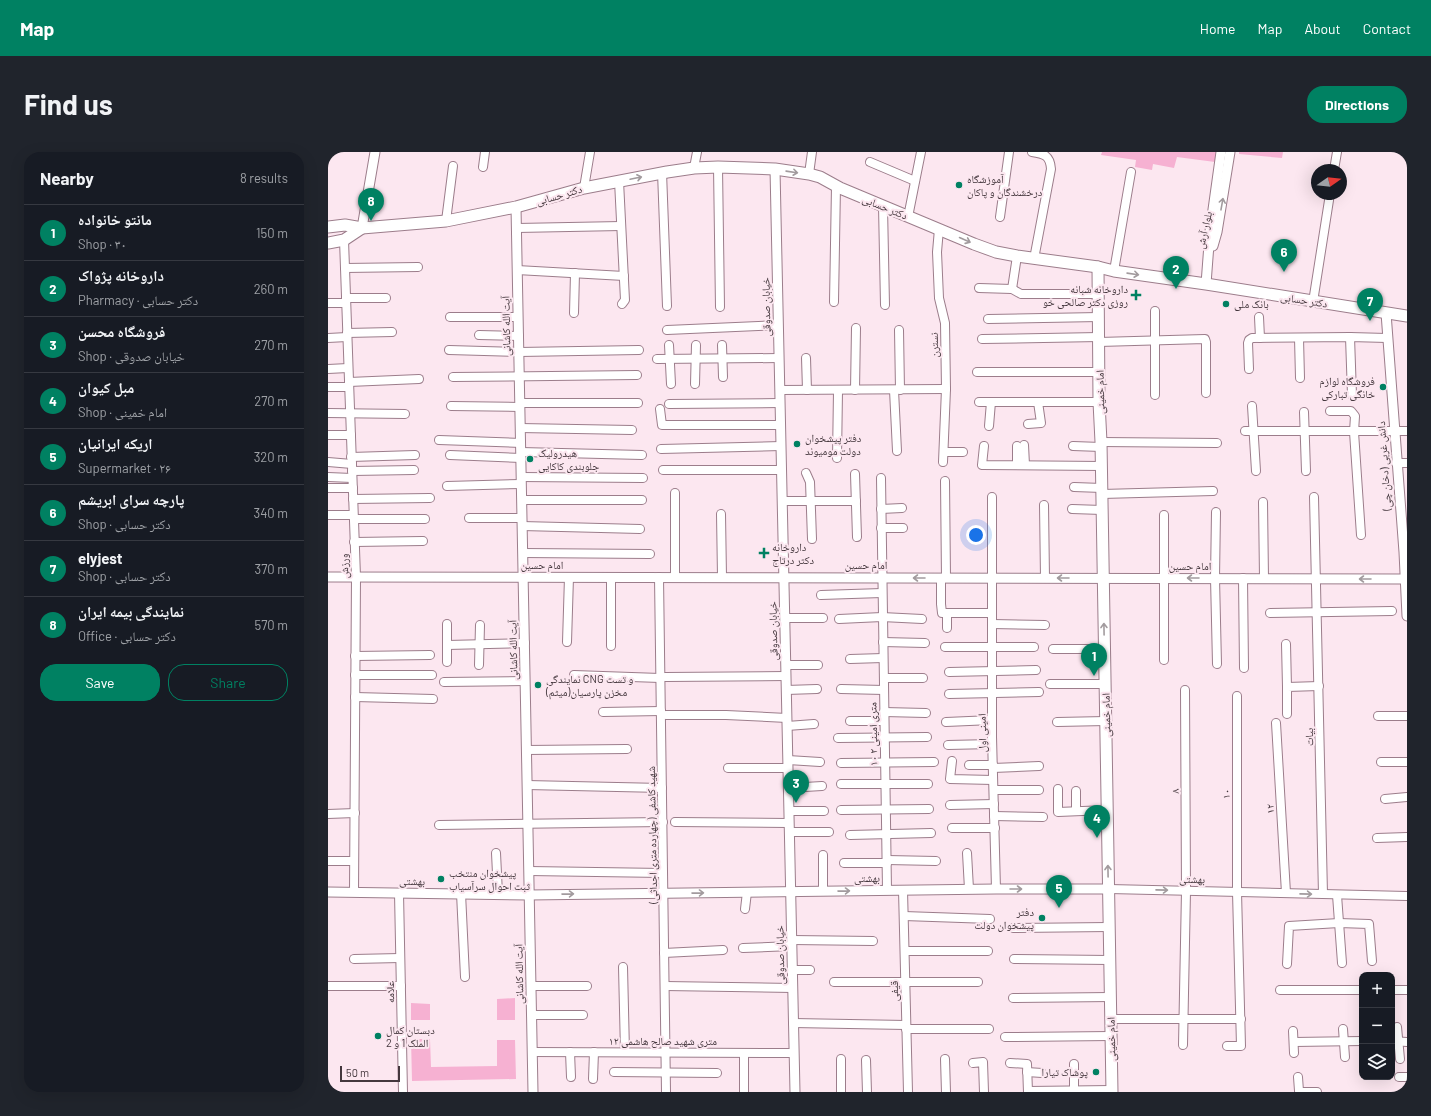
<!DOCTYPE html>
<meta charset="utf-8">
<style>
body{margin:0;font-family:Barlow,"Noto Naskh Arabic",sans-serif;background:#20242c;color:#f1f3f6}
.controls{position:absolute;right:12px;bottom:12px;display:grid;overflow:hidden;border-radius:8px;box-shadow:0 4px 16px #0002}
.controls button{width:36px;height:36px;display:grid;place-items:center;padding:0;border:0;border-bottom:1px solid #363941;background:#171b24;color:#f1f3f6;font:20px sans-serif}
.compass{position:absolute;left:983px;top:12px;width:36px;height:36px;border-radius:50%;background:#171b24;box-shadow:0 4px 16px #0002;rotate:76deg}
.scale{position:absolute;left:12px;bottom:10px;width:60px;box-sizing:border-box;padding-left:4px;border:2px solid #44373d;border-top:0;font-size:11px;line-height:14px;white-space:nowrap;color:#44373d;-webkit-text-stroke:3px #fce7f0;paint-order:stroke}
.you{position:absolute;left:648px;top:383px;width:14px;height:14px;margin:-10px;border:3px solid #fff;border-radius:50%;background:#1a73e8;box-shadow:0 0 0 6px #1a73e833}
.badge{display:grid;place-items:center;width:26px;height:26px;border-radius:50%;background:#008162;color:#fff;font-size:13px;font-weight:700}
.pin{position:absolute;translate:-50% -33px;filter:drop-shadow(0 1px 2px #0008)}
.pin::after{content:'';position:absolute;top:21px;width:14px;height:12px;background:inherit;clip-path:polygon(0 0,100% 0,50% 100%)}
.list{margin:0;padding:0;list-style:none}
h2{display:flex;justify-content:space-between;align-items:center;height:52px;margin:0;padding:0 16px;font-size:17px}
h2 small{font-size:13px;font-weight:400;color:#9ea1a6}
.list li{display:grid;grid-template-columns:26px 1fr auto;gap:12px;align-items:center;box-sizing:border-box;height:56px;padding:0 16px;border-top:1px solid #363941}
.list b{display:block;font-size:15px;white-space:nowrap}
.list p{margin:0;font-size:13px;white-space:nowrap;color:#9ea1a6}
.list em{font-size:13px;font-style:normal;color:#9ea1a6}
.actions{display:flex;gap:8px;padding:12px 16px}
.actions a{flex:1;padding:9px 0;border:1px solid #008162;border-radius:16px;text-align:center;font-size:14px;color:#008162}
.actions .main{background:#008162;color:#fff}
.icon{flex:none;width:22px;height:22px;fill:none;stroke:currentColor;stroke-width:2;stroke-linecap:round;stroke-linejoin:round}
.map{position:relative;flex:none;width:1079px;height:940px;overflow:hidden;border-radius:16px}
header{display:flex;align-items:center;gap:24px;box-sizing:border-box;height:56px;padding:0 20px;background:#008162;color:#fff}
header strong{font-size:19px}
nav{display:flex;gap:22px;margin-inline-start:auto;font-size:14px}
.intro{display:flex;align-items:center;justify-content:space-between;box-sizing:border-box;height:96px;padding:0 24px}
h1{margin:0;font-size:28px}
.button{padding:10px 18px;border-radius:16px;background:#008162;color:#fff;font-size:14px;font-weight:700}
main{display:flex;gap:24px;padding:0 24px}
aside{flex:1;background:#171b24;border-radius:16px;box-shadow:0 4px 16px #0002}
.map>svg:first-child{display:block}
.green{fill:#f6b1d2}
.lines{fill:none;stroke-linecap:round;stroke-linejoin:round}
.minor-casing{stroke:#9c7d8b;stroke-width:10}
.tertiary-casing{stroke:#9c7d8b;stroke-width:11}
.secondary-casing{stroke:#9c7d8b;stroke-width:13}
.minor{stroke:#fff;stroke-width:8}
.tertiary{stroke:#fff;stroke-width:9}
.secondary{stroke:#fff;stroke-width:11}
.oneway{stroke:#a29b9e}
.poi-dot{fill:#008162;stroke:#fce7f0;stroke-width:1.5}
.labels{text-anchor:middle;stroke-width:4;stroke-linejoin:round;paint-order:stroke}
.poi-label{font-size:11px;fill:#44373d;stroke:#fce7f0;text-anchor:start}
.street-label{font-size:11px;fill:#44373d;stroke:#fce7f0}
</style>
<header>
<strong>Map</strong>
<nav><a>Home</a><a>Map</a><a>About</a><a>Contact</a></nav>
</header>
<div class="intro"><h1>Find us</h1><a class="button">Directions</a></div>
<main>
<aside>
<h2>Nearby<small>8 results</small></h2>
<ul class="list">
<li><span class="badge">1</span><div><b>مانتو خانواده</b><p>Shop · ۳۰</p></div><em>150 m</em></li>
<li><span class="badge">2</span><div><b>داروخانه پژواک</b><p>Pharmacy · دکتر حسابی</p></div><em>260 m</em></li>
<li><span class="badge">3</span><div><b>فروشگاه محسن</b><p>Shop · خیابان صدوقی</p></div><em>270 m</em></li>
<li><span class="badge">4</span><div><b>مبل کیوان</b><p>Shop · امام خمینی</p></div><em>270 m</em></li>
<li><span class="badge">5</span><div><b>اریکه ایرانیان</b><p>Supermarket · ۲۶</p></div><em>320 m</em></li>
<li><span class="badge">6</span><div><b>پارچه سرای ابریشم</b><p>Shop · دکتر حسابی</p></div><em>340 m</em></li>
<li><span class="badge">7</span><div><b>elyjest</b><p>Shop · دکتر حسابی</p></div><em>370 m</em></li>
<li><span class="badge">8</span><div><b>نمایندگی بیمه ایران</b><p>Office · دکتر حسابی</p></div><em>570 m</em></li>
</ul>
<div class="actions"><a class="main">Save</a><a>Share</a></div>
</aside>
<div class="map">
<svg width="1079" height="940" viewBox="0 0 1079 940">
<rect width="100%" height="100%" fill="#fce7f0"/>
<g class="green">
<polygon points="774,0 888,0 887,10 849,5 846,16 825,12 824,18 807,15 808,8 773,3"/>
<polygon points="911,0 955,0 954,6 911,2"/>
<polygon points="187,846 187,868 169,868 169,847"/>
<polygon points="83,851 102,852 102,868 83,868"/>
<polygon points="83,887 102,887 103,915 169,914 169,888 187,888 188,927 84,929"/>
</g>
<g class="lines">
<g class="minor-casing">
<g id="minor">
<path d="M704,0C716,2 722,3 723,17L706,107"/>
<polyline points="542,10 587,29"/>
<polyline points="155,15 157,0"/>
<polyline points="390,15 392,155"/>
<polyline points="366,16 369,0"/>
<polyline points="1006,18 1009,0"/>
<polyline points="334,20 339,154"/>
<polyline points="481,22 484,0"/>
<polyline points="291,29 297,148 294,152"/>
<polyline points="256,36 262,0"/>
<polyline points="555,54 557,153"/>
<polyline points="580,65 593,0"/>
<polyline points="672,65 681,0"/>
<polyline points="118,69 125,14"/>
<polyline points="189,76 293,74"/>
<polyline points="611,77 609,100 611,146 617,171 618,237 615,310"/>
<polyline points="16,88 28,425 26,740"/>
<polyline points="17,116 90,115"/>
<polyline points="189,118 296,124"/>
<polyline points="786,119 803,20"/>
<polyline points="651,136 684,137 693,142 771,142"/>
<polyline points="684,137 689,104"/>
<polyline points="18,146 58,146"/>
<polyline points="506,150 508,34"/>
<polyline points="985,150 1002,42"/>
<polyline points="0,151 18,151"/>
<polyline points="246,161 247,121"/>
<polyline points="122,165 190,165"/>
<polyline points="931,165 932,186"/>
<polyline points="660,167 771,165"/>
<polyline points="339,178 450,173"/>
<polyline points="571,178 572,238"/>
<polyline points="19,181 64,180"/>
<polyline points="151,183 191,184"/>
<polyline points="1022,185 1024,243"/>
<polyline points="0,186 19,185"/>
<polyline points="971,186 972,226"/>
<polyline points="654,187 771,185"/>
<polyline points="771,190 877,187 878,190 878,241"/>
<polyline points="341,193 343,232"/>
<polyline points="394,193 395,225"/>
<polyline points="121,198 191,200 311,198"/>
<polyline points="478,206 479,238"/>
<polyline points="329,207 451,206"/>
<polyline points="0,217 20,216"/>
<polyline points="921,217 920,191 921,188 924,186 1022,185 1059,186"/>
<polyline points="649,220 771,220"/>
<polyline points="125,225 309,223"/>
<polyline points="21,230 91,227"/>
<polyline points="367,232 368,193"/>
<polyline points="0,235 21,235"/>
<polyline points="452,238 618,237"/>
<polyline points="527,238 528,176"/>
<polyline points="566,238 569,299"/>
<polyline points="827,243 827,159"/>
<polyline points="651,250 771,250"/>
<polyline points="192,251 310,251"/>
<polyline points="341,252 452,251"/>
<polyline points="123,254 192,255"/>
<polyline points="924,254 928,319"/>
<polyline points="332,257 334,273 452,273"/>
<polyline points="1002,259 1023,259 1027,264 1026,280 1033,383"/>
<polyline points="976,260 978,319"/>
<polyline points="0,261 77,262"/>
<polyline points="700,272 713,271 710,250"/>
<polyline points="661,274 663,250"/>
<polyline points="192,276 304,278"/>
<polyline points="917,279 1079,279"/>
<polyline points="0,283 23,283"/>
<polyline points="111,288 193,291"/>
<polyline points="773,290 889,291"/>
<polyline points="696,293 697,313"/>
<polyline points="656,294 654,313 774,314"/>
<polyline points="745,294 773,295"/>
<polyline points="333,297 453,294"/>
<polyline points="193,300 314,303"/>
<polyline points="617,300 635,300"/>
<polyline points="122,303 193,306"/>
<polyline points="23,305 87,303"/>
<polyline points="509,306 510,239"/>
<polyline points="0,310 24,312"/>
<polyline points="1068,311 1079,311"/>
<polyline points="689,313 689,294"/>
<polyline points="335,318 453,318"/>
<polyline points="24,319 86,318"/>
<polyline points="478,321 482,330 484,387"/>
<polyline points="527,322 529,385"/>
<polyline points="0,325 24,326"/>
<polyline points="193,325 315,326"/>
<polyline points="553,326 559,738"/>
<polyline points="617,329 618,426"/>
<polyline points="119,334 193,332"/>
<polyline points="746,335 774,336"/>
<polyline points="0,336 25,336"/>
<polyline points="774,342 885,339"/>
<polyline points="664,345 664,585 668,737"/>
<polyline points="986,345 995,742"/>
<polyline points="25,347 102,346"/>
<polyline points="194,348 314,348"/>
<polyline points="454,349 528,349"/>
<polyline points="935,350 936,426"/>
<polyline points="716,353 717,426"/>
<polyline points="553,357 574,356"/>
<polyline points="744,357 774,358"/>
<polyline points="888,360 887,426 889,512"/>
<polyline points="393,362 394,425"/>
<polyline points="0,363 25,363"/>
<polyline points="141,366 194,366"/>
<polyline points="26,367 97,367"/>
<polyline points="194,374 312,377"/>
<polyline points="553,376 575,376"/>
<polyline points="26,390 95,389"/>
<polyline points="195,401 322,402"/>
<polyline points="283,425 283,494"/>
<polyline points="331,425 338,940"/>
<polyline points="347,425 347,341"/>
<polyline points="613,426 613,452 614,461 664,461"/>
<polyline points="915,426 916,516"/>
<polyline points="493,443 554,441"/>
<polyline points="942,461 1064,459"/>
<polyline points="457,466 495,466"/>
<polyline points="511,467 554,465 594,467"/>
<polyline points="119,472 119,510"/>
<polyline points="664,472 717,473"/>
<polyline points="619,476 619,461"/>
<polyline points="239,490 241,425"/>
<polyline points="555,490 597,491"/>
<polyline points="958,492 959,535"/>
<polyline points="119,493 197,491"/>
<polyline points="617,495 706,495"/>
<polyline points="725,497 777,497"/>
<polyline points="27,504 102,503"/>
<polyline points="522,507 555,506"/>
<polyline points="836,508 836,363"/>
<polyline points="151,513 152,473"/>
<polyline points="458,513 490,513"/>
<polyline points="621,520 708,518"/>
<polyline points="27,523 104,523"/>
<polyline points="246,523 332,526"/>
<polyline points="337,525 458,524"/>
<polyline points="556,526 595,526"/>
<polyline points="116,530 197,529"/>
<polyline points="722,532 777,532"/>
<polyline points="513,537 556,538"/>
<polyline points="458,538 489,537"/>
<polyline points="621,542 711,540"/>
<polyline points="27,545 105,547"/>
<polyline points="275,560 333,559"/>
<polyline points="556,560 598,561"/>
<polyline points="959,562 959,535 991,534"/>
<polyline points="338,563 398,563 459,566"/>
<polyline points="1050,564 1079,564"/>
<polyline points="522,569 556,569"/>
<polyline points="618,570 664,568"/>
<polyline points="729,570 778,569"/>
<polyline points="948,571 958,741"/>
<polyline points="459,574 486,572"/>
<polyline points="510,586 599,585"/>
<polyline points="620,593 664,592"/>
<polyline points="198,598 299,597"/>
<polyline points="460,608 492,610"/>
<polyline points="624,609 622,627 665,628"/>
<polyline points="1053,610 1079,610"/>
<polyline points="513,611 606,610"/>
<polyline points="641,613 665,613"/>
<polyline points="400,616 460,616"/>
<polyline points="665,616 711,614"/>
<polyline points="513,632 600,632"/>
<polyline points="199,633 334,636"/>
<polyline points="460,636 494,634"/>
<polyline points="730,637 730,660 779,658"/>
<polyline points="666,638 711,638"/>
<polyline points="1057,647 1079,645"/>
<polyline points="622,653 666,652"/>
<polyline points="513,658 601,657"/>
<polyline points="461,659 496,659"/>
<polyline points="748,659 748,639"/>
<polyline points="0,662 27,661"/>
<polyline points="666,664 715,665"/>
<polyline points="347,670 461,671"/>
<polyline points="111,673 335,670"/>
<polyline points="624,676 667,676"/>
<polyline points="461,680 501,680"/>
<polyline points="522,683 603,681"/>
<polyline points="1049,686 1079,685"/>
<polyline points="168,701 170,742"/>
<polyline points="639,701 641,737"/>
<polyline points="559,708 608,709"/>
<polyline points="0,709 26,709"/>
<polyline points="516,711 559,711"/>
<polyline points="201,719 335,721"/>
<polyline points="781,737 1079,744"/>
<polyline points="575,738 580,940"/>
<polyline points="495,739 495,703"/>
<polyline points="71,741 75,940"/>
<polyline points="133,741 137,825"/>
<polyline points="1009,743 1014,811"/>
<polyline points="417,757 419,740"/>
<polyline points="576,764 662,767"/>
<polyline points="685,776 781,775"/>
<polyline points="464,788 545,789"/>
<polyline points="415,796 464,794"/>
<polyline points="577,799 660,799"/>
<polyline points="336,801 395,798"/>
<polyline points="26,807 72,806"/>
<polyline points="686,807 782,808"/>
<polyline points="959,812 961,774 1011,771 1041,772 1044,809"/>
<polyline points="295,815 297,900"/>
<polyline points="464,818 482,818"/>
<polyline points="506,830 650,830"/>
<polyline points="0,834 73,834"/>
<polyline points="203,834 259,834"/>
<polyline points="337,834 465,836"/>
<polyline points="952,838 1034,838"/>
<polyline points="1064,838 1079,838"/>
<polyline points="685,846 783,845"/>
<polyline points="204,863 255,863"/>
<polyline points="783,867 913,867"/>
<polyline points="465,871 578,873"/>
<polyline points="1069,875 1072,907"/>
<polyline points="578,877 661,877"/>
<polyline points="1015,877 1017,905"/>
<polyline points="965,879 966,901"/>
<polyline points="677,885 783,884"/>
<polyline points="1064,889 1079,890"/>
<polyline points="966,890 1034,889"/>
<polyline points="855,893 858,739 857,538"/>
<polyline points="899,894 913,894 909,740 909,544"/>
<polyline points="204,900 466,901"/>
<polyline points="242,900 243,925"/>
<polyline points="513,907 513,940"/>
<polyline points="617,907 618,940"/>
<polyline points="538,908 539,940"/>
<polyline points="645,911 655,910 656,940"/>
<polyline points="682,911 699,912 700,940"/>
<polyline points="286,920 389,921"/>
<polyline points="699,920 714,921"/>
<polyline points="970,925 971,939 973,940 989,940"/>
<polyline points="1071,925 1079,925"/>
<polyline points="265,927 266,900"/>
<polyline points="700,939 784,938"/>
<polyline points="416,940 416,901"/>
<polyline points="746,940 746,912"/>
</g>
</g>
<g class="tertiary-casing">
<g id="tertiary">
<polyline points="447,17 467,940"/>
<polyline points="188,55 205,940"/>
<polyline points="34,76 47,0"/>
<polyline points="885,94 889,80 902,0"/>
<polyline points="878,132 882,79 893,0"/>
<polyline points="1058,161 1076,400 1079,464"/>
<polyline points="0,425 1076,427"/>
<polyline points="0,740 201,743 668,737 781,737"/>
</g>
</g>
<g class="secondary-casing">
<g id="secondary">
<polyline points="0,75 17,73 34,76 118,69 188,55 256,36 339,20 366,16 390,15 447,17 481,22 492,25 512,36 646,92 668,100 689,104 770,115 786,119 878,132 1079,164"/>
<polyline points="0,91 16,88 34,76"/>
<polyline points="770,115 771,250 773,290 784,940"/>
</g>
</g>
<use href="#minor" class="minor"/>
<use href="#tertiary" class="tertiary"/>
<use href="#secondary" class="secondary"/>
</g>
<defs><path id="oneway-shaft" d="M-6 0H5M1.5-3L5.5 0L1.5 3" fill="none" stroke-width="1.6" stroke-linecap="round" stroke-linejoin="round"/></defs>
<g class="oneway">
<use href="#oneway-shaft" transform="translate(464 20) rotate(8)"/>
<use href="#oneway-shaft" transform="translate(308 26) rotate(-12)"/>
<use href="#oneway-shaft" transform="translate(894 52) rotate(-80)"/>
<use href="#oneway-shaft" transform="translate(637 88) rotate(24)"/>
<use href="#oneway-shaft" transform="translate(805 122) rotate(8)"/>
<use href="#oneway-shaft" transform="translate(591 426) rotate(-180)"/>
<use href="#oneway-shaft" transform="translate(735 426) rotate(-180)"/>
<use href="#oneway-shaft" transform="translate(865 426) rotate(-180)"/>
<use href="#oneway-shaft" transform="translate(1037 427) rotate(-180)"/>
<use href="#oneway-shaft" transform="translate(776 477) rotate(-91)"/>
<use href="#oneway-shaft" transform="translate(780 719) rotate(-91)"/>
<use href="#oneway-shaft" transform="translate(688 737)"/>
<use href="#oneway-shaft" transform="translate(834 738) rotate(1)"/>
<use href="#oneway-shaft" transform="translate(516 739) rotate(-1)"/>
<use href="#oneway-shaft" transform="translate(370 741) rotate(-1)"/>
<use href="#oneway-shaft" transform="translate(240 742) rotate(-1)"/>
<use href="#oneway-shaft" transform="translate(978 742) rotate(1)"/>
</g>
<g class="poi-dot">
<circle cx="631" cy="33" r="4"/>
<path d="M806 137h4v4h4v4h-4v4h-4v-4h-4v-4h4z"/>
<circle cx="898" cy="152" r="4"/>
<circle cx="1055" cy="235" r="4"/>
<circle cx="469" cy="292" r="4"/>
<circle cx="202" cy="307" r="4"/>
<path d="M434 395h4v4h4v4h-4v4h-4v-4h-4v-4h4z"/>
<circle cx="210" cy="533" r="4"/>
<circle cx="113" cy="727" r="4"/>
<circle cx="714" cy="766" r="4"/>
<circle cx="50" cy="884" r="4"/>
<circle cx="768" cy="920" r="4"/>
</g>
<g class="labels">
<g class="poi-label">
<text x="639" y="31">آموزشگاه<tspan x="639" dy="13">درخشندگان و پاکان</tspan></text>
<text x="800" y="141" text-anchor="end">داروخانه شبانه<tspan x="800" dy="13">روزی دکتر صالحی خو</tspan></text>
<text x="906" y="156">بانک ملی</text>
<text x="1047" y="233" text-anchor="end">فروشگاه لوازم<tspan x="1047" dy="13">خانگی تبارکی</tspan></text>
<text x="477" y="290">دفتر پیشخوان<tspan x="477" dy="13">دولت مومیوند</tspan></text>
<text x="210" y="305">هیدرولیک<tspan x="210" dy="13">جلوبندی کاکایی</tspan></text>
<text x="444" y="399">داروخانه<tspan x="444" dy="13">دکتر درتاج</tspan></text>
<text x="218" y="531">نمایندگی CNG و تست<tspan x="218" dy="13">مخزن پارسیان(میثم)</tspan></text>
<text x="121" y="725">پیشخوان منتخب<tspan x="121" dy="13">ثبت احوال سرآسیاب</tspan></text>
<text x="706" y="764" text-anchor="end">دفتر<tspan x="706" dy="13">پیشخوان دولت</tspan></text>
<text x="58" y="882">دبستان کمال<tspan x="58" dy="13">الملک 1 و 2</tspan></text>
<text x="760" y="924" text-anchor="end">پوشاک تیارا</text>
</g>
<g class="street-label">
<text transform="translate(231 43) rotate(-16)" y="4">دکتر حسابی</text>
<text transform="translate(557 55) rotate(22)" y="4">دکتر حسابی</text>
<text transform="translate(876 78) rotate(-77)" y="4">بلوار آرش</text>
<text transform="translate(976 148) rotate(9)" y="4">دکتر حسابی</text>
<text transform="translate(438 155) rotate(-91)" y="4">خیابان صدوقی</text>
<text transform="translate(178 174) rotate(-91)" y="4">آیت الله کاشانی</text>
<text transform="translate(606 193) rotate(-91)" y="4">نسترن</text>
<text transform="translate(772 240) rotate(-91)" y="4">امام خمینی</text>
<text transform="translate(1056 314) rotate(-94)" y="4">دانش غربی (دخان چی)</text>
<text x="214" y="417">امام حسین</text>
<text x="538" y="417">امام حسین</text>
<text transform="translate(16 414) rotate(-92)" y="4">ورزش</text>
<text x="862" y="418">امام حسین</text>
<text transform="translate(445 479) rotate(-91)" y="4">خیابان صدوقی</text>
<text transform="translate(185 498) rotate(-91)" y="4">آیت الله کاشانی</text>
<text transform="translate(778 563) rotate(-91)" y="4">امام خمینی</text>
<text transform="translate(654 581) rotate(-91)" y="4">امینی اول</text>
<text transform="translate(545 582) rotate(-91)" y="4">۱۰ متری امینی ۲</text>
<text transform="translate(981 585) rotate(-91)" y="4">بیات</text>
<text transform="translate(847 639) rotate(-90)" y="4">۸</text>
<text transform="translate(898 642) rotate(-90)" y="4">۱۰</text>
<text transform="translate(942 657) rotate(-93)" y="4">۱۲</text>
<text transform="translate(324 683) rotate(-91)" y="4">شهید کاشفی (چهارده متری احداثی)</text>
<text transform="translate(539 726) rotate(-1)" y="4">بهشتی</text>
<text transform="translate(864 727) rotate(1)" y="4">بهشتی</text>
<text transform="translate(84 729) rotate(1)" y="4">بهشتی</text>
<text transform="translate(452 803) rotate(-91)" y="4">خیابان صدوقی</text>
<text transform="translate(191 822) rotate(-91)" y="4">آیت الله کاشانی</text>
<text transform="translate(566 839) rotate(-91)" y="4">قیفی</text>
<text transform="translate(62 840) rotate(-91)" y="4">علامه</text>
<text transform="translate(783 887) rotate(-91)" y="4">امام خمینی</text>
<text x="335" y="893">۱۲ متری شهید صالح هاشمی</text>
</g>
</g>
</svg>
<div class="controls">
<button>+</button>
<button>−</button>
<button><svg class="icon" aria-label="layers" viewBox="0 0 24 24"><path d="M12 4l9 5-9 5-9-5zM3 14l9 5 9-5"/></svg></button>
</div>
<svg class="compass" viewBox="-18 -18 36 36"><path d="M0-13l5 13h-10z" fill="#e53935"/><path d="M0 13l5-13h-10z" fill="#9ea1a6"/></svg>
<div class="scale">50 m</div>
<div class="you"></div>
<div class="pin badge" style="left:766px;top:524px">1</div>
<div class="pin badge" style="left:848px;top:137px">2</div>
<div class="pin badge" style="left:468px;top:651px">3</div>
<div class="pin badge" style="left:769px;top:686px">4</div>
<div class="pin badge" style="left:731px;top:756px">5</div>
<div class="pin badge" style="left:956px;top:120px">6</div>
<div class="pin badge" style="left:1042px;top:169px">7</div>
<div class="pin badge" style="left:43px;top:69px">8</div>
</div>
</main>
